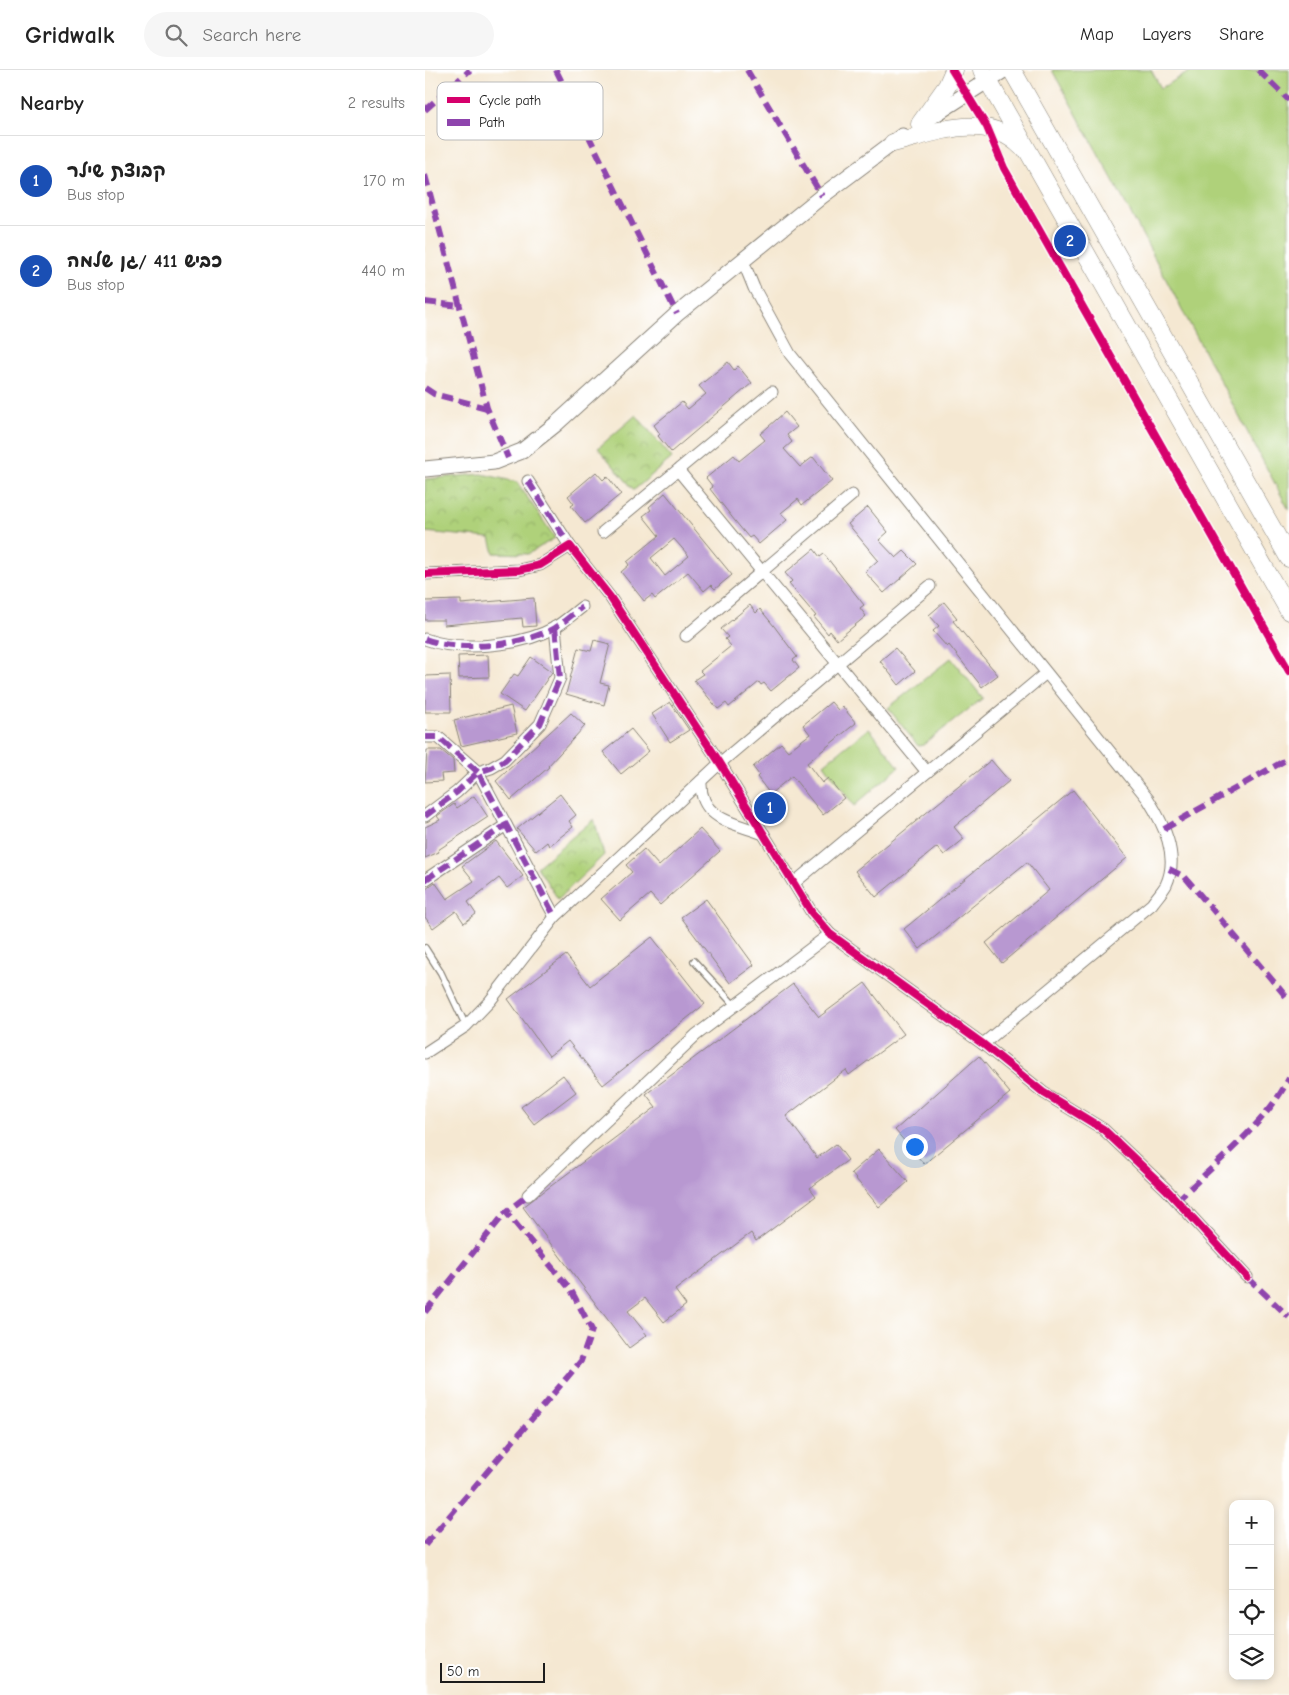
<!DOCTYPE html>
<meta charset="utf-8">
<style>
body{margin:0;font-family:"Comic Neue","Playpen Sans Hebrew",sans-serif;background:#f6f6f6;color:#222}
.controls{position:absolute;right:15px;bottom:15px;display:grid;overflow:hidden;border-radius:10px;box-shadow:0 2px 8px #0003}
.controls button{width:45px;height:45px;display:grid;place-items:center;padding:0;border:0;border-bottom:1px solid #e0e0e0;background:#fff;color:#222;font:25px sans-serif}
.scale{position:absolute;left:15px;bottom:12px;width:105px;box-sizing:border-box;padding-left:5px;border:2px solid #1c1c1c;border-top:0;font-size:14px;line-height:18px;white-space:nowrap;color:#1c1c1c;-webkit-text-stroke:4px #fff;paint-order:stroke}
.you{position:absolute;left:489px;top:1076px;width:18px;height:18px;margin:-12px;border:4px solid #fff;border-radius:50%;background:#1a73e8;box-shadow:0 0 0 8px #1a73e833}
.badge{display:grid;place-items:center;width:32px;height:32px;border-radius:50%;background:#2563eb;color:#fff;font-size:16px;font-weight:700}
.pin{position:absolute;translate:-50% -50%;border:2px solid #fff;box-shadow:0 1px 5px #0006}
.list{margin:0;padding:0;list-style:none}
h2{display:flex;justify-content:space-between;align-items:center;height:65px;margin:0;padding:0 20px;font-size:21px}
h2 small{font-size:16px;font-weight:400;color:#767676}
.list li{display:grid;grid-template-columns:32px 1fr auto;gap:15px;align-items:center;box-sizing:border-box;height:90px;padding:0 20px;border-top:1px solid #e0e0e0}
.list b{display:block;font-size:19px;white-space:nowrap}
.list p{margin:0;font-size:16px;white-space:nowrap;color:#767676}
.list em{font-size:16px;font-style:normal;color:#767676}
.icon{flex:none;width:28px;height:28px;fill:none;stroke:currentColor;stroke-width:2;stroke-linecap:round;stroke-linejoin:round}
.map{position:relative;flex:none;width:864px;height:1625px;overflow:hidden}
header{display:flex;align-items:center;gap:30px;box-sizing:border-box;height:70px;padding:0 25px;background:#fff;border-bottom:1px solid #e0e0e0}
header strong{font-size:24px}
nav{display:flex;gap:28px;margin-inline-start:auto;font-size:18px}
.search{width:350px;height:45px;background:#f6f6f6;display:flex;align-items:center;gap:12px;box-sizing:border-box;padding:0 18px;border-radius:28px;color:#767676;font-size:19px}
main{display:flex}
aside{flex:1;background:#fff}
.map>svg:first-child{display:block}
.green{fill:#afd17a;stroke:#66764b}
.park{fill:url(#park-crowns);stroke:#66764b}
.building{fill:#b898d1;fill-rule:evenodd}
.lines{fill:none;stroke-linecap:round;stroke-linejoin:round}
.lane-casing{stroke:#888277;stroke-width:8}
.street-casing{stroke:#888277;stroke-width:13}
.secondary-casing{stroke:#888277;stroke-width:17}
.primary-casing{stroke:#888277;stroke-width:19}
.lane{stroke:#fff;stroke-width:5.5}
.street{stroke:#fff;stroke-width:11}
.secondary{stroke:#fff;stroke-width:15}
.primary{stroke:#fff;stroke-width:18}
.quiet{stroke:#8e44ad;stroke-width:6;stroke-dasharray:12 6;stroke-linecap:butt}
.cycleway-casing{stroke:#fff;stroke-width:11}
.cycleway{stroke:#d6006c;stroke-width:8}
.key{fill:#fff;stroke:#bbb;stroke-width:1}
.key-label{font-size:14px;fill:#1c1c1c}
</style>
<header>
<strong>Gridwalk</strong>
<div class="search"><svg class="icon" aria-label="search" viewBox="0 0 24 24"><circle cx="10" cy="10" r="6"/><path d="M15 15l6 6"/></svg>Search here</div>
<nav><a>Map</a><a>Layers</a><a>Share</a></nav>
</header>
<main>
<aside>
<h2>Nearby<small>2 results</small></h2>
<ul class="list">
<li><span class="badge" style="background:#1a4fb4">1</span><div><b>קבוצת שילר</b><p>Bus stop</p></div><em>170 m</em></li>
<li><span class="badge" style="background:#1a4fb4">2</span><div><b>כביש 411 /גן שלמה</b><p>Bus stop</p></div><em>440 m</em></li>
</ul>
</aside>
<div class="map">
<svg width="864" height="1625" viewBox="0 0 864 1625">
<defs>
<pattern id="park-crowns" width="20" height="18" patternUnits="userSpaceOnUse" patternTransform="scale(1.25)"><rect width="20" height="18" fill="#afd17a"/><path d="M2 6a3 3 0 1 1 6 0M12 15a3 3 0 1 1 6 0" fill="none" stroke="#96b369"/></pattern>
</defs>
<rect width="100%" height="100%" fill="#fff"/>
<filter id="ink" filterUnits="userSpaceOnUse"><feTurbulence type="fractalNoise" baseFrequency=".02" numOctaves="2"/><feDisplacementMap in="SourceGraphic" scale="10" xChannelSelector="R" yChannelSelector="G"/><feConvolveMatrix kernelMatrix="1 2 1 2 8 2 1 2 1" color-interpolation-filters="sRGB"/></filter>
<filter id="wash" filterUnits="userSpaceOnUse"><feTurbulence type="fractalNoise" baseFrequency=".0096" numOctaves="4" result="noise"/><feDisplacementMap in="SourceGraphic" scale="20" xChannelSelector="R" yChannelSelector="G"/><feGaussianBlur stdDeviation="1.12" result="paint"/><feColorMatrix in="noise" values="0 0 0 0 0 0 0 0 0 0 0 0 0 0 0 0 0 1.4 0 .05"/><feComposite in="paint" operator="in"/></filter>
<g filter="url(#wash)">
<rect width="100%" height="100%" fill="#f5e8d2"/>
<g class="green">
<polygon points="627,0 726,0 736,18 768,0 864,0 864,440 689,112"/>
<polygon points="526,588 558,628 498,675 493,676 463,638"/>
<polygon points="444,658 474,697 429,736 399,694"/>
</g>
<g class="park">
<polygon points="211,345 247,388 209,420 173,378"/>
<polygon points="57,404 92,412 130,468 103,484 69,483 65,468 0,462 0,409"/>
<polygon points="169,749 179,785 133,829 112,797"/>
</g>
<g id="blocks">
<g class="building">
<polygon points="303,292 309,300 313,296 327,313 246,382 233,366 235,364 229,355 257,332 263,339 281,324 274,316"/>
<polygon points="360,342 372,357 362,365 367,372 359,379 375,397 388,387 407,411 377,435 373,429 356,443 362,450 334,474 327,466 324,468 310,451 285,419 288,417 281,408 309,385 314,391 340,370 335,364"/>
<polygon points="171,402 178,410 182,406 196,424 160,453 146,436 149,434 143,426"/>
<path d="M240,423L307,505L290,519L286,515L279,521L263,502L230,529L227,525L219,531L196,502L204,495L202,492L234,466L218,446L226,440L224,437ZM249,469L264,486L240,506L226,488Z"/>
<polygon points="443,437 463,462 454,470 471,488 479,481 492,494 459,523 440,502 453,490 423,454"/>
<polygon points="389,479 395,487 399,484 439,535 435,538 441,546 412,570 405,561 403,564 389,547 391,546 364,514 367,511 360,503"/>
<polygon points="109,528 111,556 98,557 97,548 19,555 19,550 0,550 0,531 36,530 36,534"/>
<polygon points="519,532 532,548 528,551 573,605 557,617 524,575 522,577 508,561 514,556 504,545"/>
<polygon points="325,535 331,543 335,539 349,556 372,587 368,590 374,598 346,621 339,613 336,615 334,612 304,637 301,633 293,639 269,610 278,604 275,601 306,576 300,569 303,567 296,559"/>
<polygon points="169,570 185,574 175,613 184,615 179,635 141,624 153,578 166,581"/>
<polygon points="470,578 490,601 474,615 455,591"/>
<polygon points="63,585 64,607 34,608 33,586"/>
<polygon points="106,587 127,602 100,641 75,624 89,604 93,606"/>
<polygon points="25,605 26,642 0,642 0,606"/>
<polygon points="245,632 264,660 245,672 227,644"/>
<polygon points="406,632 413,640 417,636 431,653 382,693 397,713 403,708 419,728 398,745 367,706 345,724 332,707 334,705 328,697 356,673 363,681 385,664 378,655"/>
<polygon points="86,636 92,663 36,676 29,650"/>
<polygon points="146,643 160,656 123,696 124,697 86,730 71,711"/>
<polygon points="206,659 224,681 196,704 178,682"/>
<polygon points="2,680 16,680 28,690 29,703 16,704 17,711 0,712"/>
<polygon points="566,690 584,711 529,757 539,769 519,785 512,777 451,827 430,801"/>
<polygon points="648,720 702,788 577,893 561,873 624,820 602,792 495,879 479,859"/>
<polygon points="135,724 151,745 144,751 148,757 124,776 122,772 111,781 92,759"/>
<polygon points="49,726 63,747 13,780 14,782 0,788 0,757 15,750 12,746 29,734 32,738"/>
<polygon points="275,759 295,781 235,835 225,824 195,850 176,829 207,802 201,795 219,779 234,796"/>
<polygon points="71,771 98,806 82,818 74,808 43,832 51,844 39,853 31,841 8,858 0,847 0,820 10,812 22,829 49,811 37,796"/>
<polygon points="281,829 329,895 305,913 256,847"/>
<polygon points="227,867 280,934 178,1015 143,971 124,986 83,929 141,885 165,916"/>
<polygon points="440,913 479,964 424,1005 421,1000 361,1046 392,1088 411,1074 423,1090 385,1118 391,1126 331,1171 326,1163 250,1220 261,1235 239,1252 220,1228 203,1241 222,1265 204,1278 98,1137 231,1037 221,1024 368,914 394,947"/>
<polygon points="554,986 585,1023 499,1094 470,1060"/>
<polygon points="138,1005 151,1022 109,1054 96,1037"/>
<polygon points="454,1079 483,1112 454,1137 426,1103"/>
</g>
</g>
</g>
<g filter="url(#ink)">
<use href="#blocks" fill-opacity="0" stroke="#888277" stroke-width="1"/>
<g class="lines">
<g class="lane-casing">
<g id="lane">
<polyline points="0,878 16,903 41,956"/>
<polyline points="269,891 309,935"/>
</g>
</g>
<g class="street-casing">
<g id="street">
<path d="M318,191L329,218L365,284L723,729C738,753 755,786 741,815C737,822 731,828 727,834L558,974"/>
<polyline points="253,400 502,702"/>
<polyline points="103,411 145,476"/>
<polyline points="178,462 347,322"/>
<polyline points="0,504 94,500 115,495 145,476 185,527 295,693 387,843 405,864 558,974 619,1023 678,1059 741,1119 822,1207"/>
<polyline points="261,566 427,425"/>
<path d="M0,569C34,582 97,576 129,558C139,552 148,544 157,537"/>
<polyline points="0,667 13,667 53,702 66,698 80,690 115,654 135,608 130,557"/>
<path d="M276,711C274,750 310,753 339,764"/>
<polyline points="0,746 32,722 53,702 130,847"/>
<polyline points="0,810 81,755"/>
<polyline points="369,813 621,603"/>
<polyline points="0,983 41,956 65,931 130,847 295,693 505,516"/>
<polyline points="103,1125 271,965 405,864"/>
</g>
</g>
<g class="secondary-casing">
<g id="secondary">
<polyline points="498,52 579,0"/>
<polyline points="0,399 69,392 97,381 131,354 252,244 397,126 477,66"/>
</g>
</g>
<g class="primary-casing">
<g id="primary">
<polyline points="557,0 864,541"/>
<polyline points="587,0 864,488"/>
<polyline points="495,54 522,16 529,0"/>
<path d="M468,73C513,62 560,41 597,77"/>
</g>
</g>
<use href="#lane" class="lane"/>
<use href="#street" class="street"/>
<use href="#secondary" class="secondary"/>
<use href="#primary" class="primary"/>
<g class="quiet">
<polyline points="131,0 252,244"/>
<polyline points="322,0 397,126"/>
<polyline points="833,0 864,30"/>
<polyline points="0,40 45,0"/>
<polyline points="0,105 62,338 83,388"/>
<polyline points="0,232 35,236"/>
<polyline points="0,318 9,324 62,338"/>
<polyline points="103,411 145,476"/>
<path d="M0,569C34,582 97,576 129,558C139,552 148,544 157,537"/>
<polyline points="0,667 13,667 53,702 66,698 80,690 115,654 135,608 130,557"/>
<polyline points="0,746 32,722 53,702 130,847"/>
<polyline points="739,759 864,688"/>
<polyline points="744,799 760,807 864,930"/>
<polyline points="0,810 81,755"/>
<path d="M752,1131C788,1095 842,1053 864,1008"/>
<polyline points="822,1207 864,1247"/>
<polyline points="0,1242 81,1142"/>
<polyline points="0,1475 156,1291 167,1260 146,1220 81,1142 103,1125"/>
</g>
<g class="cycleway-casing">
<g id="cycleway">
<polyline points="527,0 562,57 579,98 864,601"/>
<polyline points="0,504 94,500 115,495 145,476 185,527 295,693 387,843 405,864 558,974 619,1023 678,1059 741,1119 822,1207"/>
</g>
</g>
<use href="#cycleway" class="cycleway"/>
</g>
</g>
<rect x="12" y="12" width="166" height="58" rx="8" class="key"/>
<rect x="22" y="27" width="23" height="6" fill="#d6006c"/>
<rect x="22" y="49" width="23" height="7" fill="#8e44ad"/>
<g class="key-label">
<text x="54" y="35">Cycle path</text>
<text x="54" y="57">Path</text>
</g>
</svg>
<div class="controls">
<button>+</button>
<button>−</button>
<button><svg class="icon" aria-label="locate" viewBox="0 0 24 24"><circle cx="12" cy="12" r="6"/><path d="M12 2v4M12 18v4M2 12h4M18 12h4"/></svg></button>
<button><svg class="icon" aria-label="layers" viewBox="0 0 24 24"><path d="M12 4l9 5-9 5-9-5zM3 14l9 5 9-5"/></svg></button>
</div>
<div class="scale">50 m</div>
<div class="you"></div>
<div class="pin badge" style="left:345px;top:738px;background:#1a4fb4">1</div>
<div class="pin badge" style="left:645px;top:171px;background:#1a4fb4">2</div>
</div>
</main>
